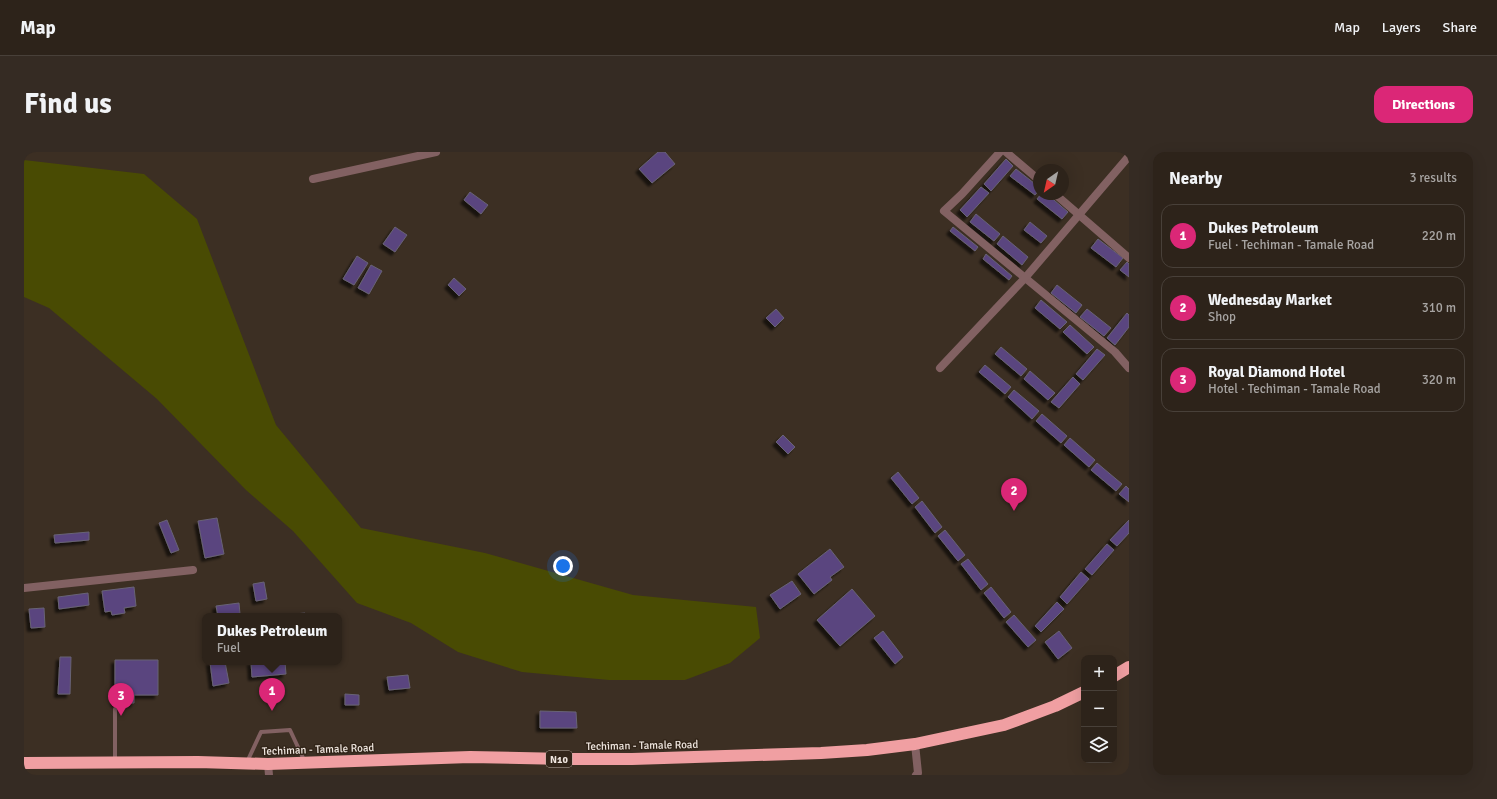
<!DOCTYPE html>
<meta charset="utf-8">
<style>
body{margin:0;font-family:Signika,sans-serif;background:#352b23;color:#f1f3f6}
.controls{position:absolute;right:12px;bottom:12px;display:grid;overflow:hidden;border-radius:8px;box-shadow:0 4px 16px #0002}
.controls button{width:36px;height:36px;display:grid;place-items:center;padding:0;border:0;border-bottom:1px solid #484039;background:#2d231a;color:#f1f3f6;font:20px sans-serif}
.compass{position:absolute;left:1009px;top:12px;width:36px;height:36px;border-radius:50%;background:#2d231a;box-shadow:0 4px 16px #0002;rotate:214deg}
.you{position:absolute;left:539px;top:414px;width:14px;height:14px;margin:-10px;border:3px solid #fff;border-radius:50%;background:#1a73e8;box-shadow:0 0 0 6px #1a73e833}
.badge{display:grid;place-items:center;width:26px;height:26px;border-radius:50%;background:#db2777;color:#fff;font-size:13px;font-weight:700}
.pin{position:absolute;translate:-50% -33px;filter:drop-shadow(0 1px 2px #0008)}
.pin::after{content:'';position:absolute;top:21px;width:14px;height:12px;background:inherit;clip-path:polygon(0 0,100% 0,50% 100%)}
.popup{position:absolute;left:178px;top:461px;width:140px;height:52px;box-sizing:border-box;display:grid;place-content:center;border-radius:8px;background:#2d231a;filter:drop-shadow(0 1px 3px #0005);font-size:13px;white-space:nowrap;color:#a7a4a2}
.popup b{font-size:15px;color:#f1f3f6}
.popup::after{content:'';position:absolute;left:50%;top:100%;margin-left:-8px;border:8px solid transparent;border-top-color:#2d231a}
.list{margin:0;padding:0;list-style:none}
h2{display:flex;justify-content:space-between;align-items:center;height:52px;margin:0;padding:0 16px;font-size:17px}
h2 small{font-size:13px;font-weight:400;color:#a7a4a2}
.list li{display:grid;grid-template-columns:26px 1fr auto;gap:12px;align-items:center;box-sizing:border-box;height:64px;margin:0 8px 8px;padding:0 8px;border:1px solid #484039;border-radius:12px}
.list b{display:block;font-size:15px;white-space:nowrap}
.list p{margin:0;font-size:13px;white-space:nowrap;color:#a7a4a2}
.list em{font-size:13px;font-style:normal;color:#a7a4a2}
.icon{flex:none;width:22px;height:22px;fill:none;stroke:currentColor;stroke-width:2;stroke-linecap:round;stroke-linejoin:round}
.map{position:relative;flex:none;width:1105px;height:623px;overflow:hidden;border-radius:12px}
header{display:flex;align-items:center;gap:24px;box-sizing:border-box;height:56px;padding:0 20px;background:#2d231a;border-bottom:1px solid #484039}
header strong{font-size:19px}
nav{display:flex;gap:22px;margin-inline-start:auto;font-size:14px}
.intro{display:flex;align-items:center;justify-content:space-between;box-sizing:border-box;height:96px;padding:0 24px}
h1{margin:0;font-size:28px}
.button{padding:10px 18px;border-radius:12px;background:#db2777;color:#fff;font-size:14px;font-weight:700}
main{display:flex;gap:24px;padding:0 24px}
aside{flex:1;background:#2d231a;border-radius:12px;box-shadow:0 4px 16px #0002}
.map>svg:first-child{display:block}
.green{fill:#494b03}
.building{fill:#5a447f;stroke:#686375;filter:url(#shadow)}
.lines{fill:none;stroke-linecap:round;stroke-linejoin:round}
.lane{stroke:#826162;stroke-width:4}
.street{stroke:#826162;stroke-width:8}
.highway{stroke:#f09fa2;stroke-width:12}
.labels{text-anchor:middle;stroke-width:3;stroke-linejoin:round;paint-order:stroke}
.shield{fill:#322519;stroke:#b8aea5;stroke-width:1}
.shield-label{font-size:10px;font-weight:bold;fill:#f1e8e1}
.street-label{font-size:11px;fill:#f1e8e1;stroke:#322519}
</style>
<header>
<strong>Map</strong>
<nav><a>Map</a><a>Layers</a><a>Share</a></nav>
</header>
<div class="intro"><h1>Find us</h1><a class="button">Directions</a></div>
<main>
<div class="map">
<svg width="1105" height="623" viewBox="0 0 1105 623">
<defs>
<filter id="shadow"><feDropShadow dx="-3.5" dy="3.5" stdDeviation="1" flood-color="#0009"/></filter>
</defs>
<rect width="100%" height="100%" fill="#3c2f23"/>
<polygon class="green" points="0,8 120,22 173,67 252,273 337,376 461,401 609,443 732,455 736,486 706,511 661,528 585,528 498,520 434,500 387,471 333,451 269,379 222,338 133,247 25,156 0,145"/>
<g class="building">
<polygon points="634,0 641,0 651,12 628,31 615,17"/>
<polygon points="982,7 989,14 967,39 960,32"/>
<polygon points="992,17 1015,35 1015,38 1011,43 986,24"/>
<polygon points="957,35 965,41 943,65 936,58"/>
<polygon points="446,40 464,53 457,62 440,48"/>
<polygon points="1017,42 1023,42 1044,60 1038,67 1013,47"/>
<polygon points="952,62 976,82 970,89 946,70"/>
<polygon points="1006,70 1023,84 1017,91 1000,78"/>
<polygon points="371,75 383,83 371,100 359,92"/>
<polygon points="929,75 954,95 951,99 926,79"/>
<polygon points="979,84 1004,105 998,113 973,92"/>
<polygon points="1074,87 1099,106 1092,115 1067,96"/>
<polygon points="962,102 988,124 985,128 959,107"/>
<polygon points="333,104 344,111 330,133 319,127"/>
<polygon points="1103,110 1105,112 1105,125 1096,118"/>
<polygon points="347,113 358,119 345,142 334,136"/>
<polygon points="430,126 442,137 435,144 424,133"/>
<polygon points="1033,133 1058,153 1052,161 1027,141"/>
<polygon points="1017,148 1043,170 1036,177 1011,156"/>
<polygon points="752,157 760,166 751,175 742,166"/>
<polygon points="1063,157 1087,176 1080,184 1056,165"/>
<polygon points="1103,161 1105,163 1105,175 1091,193 1083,186"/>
<polygon points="1046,173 1070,195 1063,202 1039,180"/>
<polygon points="977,195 1003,217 997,224 971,202"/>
<polygon points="1073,197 1081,203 1059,228 1052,222"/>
<polygon points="961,213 987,235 981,242 955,220"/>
<polygon points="1006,219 1031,241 1024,248 1000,227"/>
<polygon points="1049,225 1056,232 1035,256 1027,250"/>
<polygon points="990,238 1015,259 1008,267 984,245"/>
<polygon points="1018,262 1043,284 1037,291 1012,269"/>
<polygon points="759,283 771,295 764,302 752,290"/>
<polygon points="1046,286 1071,308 1065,315 1040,293"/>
<polygon points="1073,311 1098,332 1092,339 1067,318"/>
<polygon points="874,320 895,346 888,352 867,326"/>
<polygon points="1102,334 1105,337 1105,350 1095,342"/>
<polygon points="898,349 918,375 911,381 891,355"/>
<polygon points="193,366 200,402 181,406 174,369"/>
<polygon points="143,368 155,398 147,401 135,371"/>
<polygon points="1105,368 1105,381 1093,394 1086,388"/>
<polygon points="921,378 941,403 934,409 914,384"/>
<polygon points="65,380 65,388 31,391 30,383"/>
<polygon points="1083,392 1090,398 1068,423 1061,417"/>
<polygon points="806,397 820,415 806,425 808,428 790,442 774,422"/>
<polygon points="944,407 964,432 957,438 937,412"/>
<polygon points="1057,420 1065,427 1043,452 1036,445"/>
<polygon points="768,429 777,442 756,457 746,443"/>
<polygon points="240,430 243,447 232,449 229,432"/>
<polygon points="110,435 112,454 100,456 101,461 88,463 87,459 81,460 78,439"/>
<polygon points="967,435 987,460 980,466 960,441"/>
<polygon points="828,437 851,464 816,494 793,468"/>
<polygon points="64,441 65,453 35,457 34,445"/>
<polygon points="1033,450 1040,457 1017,480 1011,474"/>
<polygon points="215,451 216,462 194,464 192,454"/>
<polygon points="20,456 21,475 7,476 5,457"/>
<polygon points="281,461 281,464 249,464"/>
<polygon points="990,463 1012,488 1004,495 982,470"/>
<polygon points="859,479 879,505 871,512 850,486"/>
<polygon points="1035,479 1048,496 1034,507 1021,490"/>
<polygon points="36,505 47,505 46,542 34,542"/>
<polygon points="91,508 134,508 134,543 110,543 110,551 91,551"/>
<polygon points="186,510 201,510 205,531 189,534"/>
<polygon points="227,510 261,510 262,522 228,525"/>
<polygon points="384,523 386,536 365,538 363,525"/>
<polygon points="321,542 335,543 335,553 321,553"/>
<polygon points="516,559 552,560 553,576 516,576"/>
</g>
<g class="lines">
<g class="lane">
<polyline points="91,557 91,608"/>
<polyline points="223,610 237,580 266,578 280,608"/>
</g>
<g class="street">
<polyline points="976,0 938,42 920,59 1091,200 1105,216"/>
<polyline points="982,0 1015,28"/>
<polyline points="289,27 412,0"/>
<polyline points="1031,42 1105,106"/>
<polyline points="916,216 1001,126 1105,4"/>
<polyline points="0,436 169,418"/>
<polyline points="891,592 894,621 892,623"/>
<polyline points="244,612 245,623"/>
</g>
<g class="highway">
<polyline points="1090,524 1105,515"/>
<polyline points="0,611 174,610 244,612 446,605 542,607 608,607 797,601 843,598 891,592 980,573 1031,554 1060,540"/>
</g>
</g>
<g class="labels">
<rect class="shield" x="522" y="599" width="26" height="16" rx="3"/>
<g class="shield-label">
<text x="535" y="611">N10</text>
</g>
<g class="street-label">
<text transform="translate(618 593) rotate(-1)" y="4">Techiman - Tamale Road</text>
<text transform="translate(294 597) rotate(-2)" y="4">Techiman - Tamale Road</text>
</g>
</g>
</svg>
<div class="controls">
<button>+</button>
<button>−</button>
<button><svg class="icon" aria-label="layers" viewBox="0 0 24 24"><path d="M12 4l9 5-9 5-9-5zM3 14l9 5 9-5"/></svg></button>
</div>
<svg class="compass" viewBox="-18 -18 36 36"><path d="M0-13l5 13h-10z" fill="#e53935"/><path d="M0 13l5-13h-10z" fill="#a7a4a2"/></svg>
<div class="you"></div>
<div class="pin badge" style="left:248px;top:559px">1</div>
<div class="popup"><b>Dukes Petroleum</b>Fuel</div>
<div class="pin badge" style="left:990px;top:359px">2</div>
<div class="pin badge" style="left:97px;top:564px">3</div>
</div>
<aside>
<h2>Nearby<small>3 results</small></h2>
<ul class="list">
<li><span class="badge">1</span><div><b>Dukes Petroleum</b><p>Fuel · Techiman - Tamale Road</p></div><em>220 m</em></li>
<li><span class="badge">2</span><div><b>Wednesday Market</b><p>Shop</p></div><em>310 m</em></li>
<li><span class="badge">3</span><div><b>Royal Diamond Hotel</b><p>Hotel · Techiman - Tamale Road</p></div><em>320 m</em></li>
</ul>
</aside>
</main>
